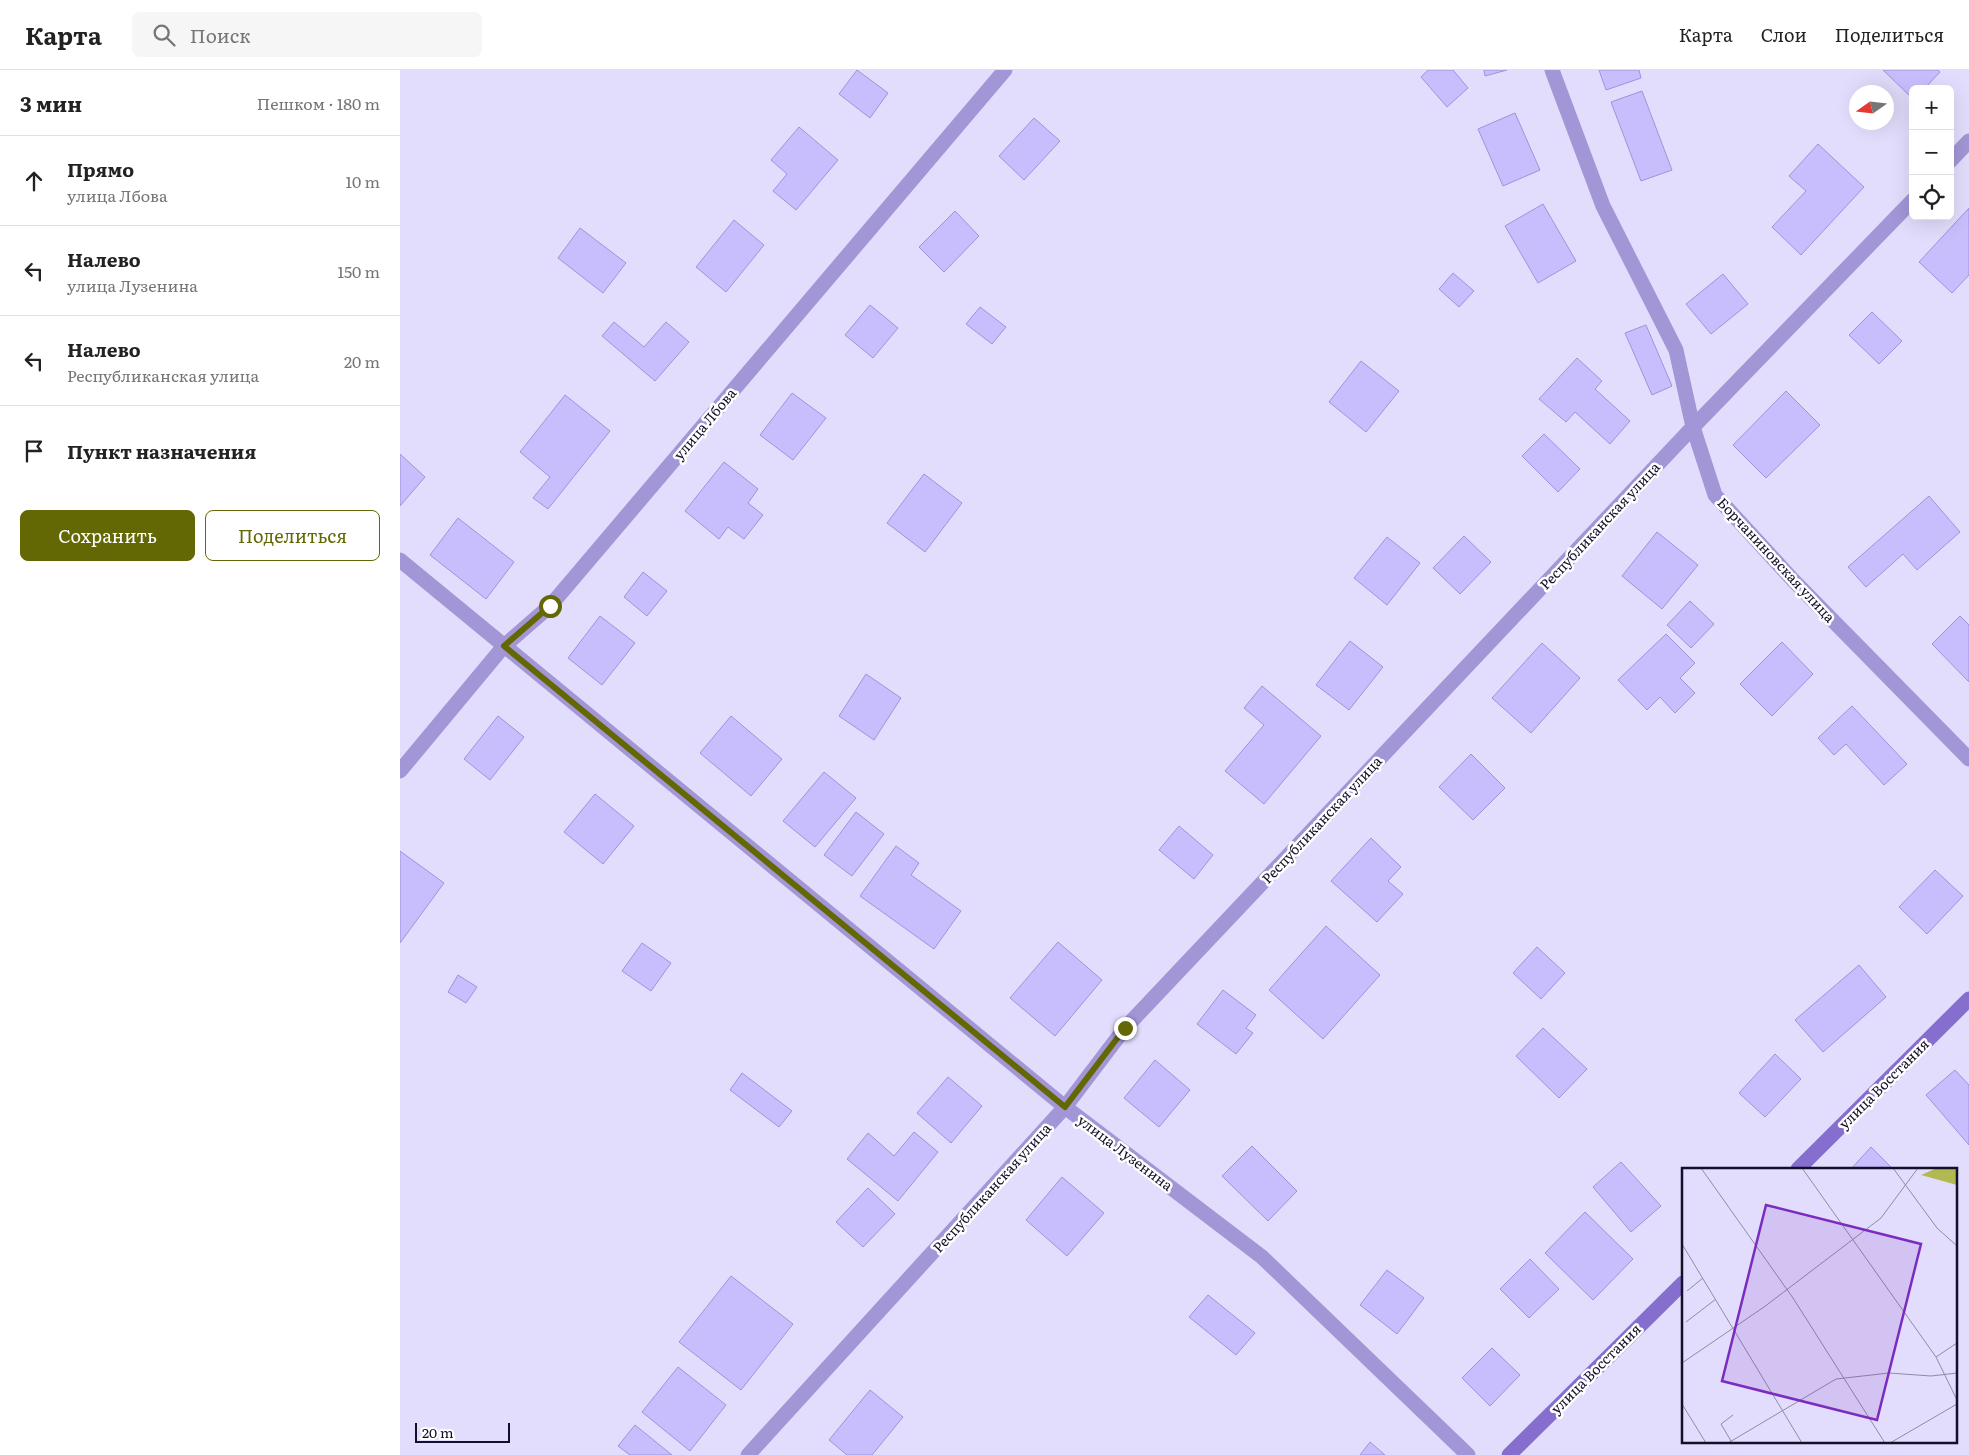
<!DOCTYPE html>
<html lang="ru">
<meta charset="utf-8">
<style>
body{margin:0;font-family:Literata,serif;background:#f6f6f6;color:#222}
.controls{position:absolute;right:15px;top:15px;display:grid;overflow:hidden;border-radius:8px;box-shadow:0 5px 20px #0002}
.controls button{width:45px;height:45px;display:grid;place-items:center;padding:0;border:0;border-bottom:1px solid #e0e0e0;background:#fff;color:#222;font:25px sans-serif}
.compass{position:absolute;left:1449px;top:15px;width:45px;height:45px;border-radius:50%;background:#fff;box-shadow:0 5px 20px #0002;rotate:256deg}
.scale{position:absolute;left:15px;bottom:12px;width:95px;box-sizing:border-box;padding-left:5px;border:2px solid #150e29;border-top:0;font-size:14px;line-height:18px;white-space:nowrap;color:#150e29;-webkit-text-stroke:4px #fff;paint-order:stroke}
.stop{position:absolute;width:15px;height:15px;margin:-11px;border:4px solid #636805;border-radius:50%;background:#fff}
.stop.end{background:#636805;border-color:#fff;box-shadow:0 1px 5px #0008}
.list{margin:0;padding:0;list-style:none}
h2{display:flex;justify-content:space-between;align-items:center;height:65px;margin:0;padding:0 20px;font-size:21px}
h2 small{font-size:16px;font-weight:400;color:#767676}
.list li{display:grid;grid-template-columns:32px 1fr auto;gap:15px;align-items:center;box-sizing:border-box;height:90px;padding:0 20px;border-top:1px solid #e0e0e0}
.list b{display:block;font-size:19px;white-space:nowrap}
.list p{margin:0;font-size:16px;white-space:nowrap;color:#767676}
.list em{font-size:16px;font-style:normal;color:#767676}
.actions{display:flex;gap:10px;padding:15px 20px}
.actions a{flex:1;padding:11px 0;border:1px solid #636805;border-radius:8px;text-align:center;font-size:18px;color:#636805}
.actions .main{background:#636805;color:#fff}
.icon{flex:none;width:28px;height:28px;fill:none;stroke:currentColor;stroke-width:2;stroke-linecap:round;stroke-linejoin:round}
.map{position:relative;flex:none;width:1569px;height:1385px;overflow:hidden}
header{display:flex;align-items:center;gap:30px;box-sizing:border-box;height:70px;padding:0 25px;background:#fff;border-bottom:1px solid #e0e0e0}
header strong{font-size:24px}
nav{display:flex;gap:28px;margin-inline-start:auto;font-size:18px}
.search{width:350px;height:45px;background:#f6f6f6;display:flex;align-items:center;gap:12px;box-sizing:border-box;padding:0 18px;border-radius:8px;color:#767676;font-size:19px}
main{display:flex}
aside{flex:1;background:#fff}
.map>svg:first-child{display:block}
.building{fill:#c9befd;stroke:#a092da}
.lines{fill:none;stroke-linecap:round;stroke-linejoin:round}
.street{stroke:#a296d6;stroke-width:15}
.secondary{stroke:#856ecd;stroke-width:15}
.route{stroke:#636805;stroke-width:6}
.labels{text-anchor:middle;stroke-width:5;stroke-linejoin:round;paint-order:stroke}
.street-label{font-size:14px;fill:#150e29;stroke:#fff}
.inset-road{fill:none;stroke:#908aa8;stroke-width:1}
.view{fill:#7b2cbf;fill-opacity:0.15;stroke:#7b2cbf;stroke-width:2.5}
.inset-edge{fill:none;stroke:#150e29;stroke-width:2.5}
</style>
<header>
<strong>Карта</strong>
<div class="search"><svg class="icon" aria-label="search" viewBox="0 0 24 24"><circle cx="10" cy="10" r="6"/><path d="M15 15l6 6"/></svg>Поиск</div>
<nav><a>Карта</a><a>Слои</a><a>Поделиться</a></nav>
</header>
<main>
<aside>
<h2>3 мин<small>Пешком · 180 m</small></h2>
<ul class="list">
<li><svg class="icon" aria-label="ahead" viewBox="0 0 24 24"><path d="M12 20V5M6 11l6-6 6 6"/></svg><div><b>Прямо</b><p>улица Лбова</p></div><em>10 m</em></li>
<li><svg class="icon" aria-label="left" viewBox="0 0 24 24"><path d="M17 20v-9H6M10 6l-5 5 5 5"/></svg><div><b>Налево</b><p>улица Лузенина</p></div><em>150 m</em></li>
<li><svg class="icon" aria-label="left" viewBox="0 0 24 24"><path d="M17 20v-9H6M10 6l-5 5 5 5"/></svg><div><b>Налево</b><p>Республиканская улица</p></div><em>20 m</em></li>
<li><svg class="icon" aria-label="arrive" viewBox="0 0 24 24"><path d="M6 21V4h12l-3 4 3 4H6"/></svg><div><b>Пункт назначения</b></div></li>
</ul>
<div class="actions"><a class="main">Сохранить</a><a>Поделиться</a></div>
</aside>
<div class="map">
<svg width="1569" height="1385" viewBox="0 0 1569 1385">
<rect width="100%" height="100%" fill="#e2ddfc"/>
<g class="building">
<polygon points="457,0 488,23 470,48 439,24"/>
<polygon points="1028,0 1053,0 1068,18 1047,37 1021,7"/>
<polygon points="1084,0 1107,0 1085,6"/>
<polygon points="1199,0 1239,0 1241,8 1206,20"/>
<polygon points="1483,0 1538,0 1540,2 1524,19 1513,19 1513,29"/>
<polygon points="1242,21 1272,100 1241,111 1211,32"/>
<polygon points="1115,43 1140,100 1103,116 1078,59"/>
<polygon points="634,48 660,71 624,110 599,86"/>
<polygon points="399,57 438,90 396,140 373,121 387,104 371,90"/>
<polygon points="1418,74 1464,117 1401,185 1372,157 1406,121 1389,106"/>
<polygon points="1143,134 1176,191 1138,213 1105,156"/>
<polygon points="1569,138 1569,205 1552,223 1519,192"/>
<polygon points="555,141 579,166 544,202 519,177"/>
<polygon points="334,150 364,175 326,222 296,197"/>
<polygon points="180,158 226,193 203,223 158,188"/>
<polygon points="1053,203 1074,221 1059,237 1039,219"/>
<polygon points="1323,204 1348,234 1311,264 1286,234"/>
<polygon points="470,235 498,258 473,288 445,265"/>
<polygon points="580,237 606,257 592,274 566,254"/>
<polygon points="1472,242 1502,271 1479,294 1449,265"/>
<polygon points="214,252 244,277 266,252 289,272 255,311 202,266"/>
<polygon points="1246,255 1272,316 1252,325 1225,263"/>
<polygon points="1177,288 1202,311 1195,319 1230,351 1210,374 1175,342 1166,352 1139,329"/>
<polygon points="961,291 999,321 966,362 929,332"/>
<polygon points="1386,321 1420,355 1366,408 1333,375"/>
<polygon points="392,323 426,348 393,390 360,365"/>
<polygon points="165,325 210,361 148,439 133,428 150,407 120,382"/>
<polygon points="1144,364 1180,399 1158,422 1122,386"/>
<polygon points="0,384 25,407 0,436"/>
<polygon points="324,392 358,419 348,433 363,445 344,469 328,457 319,469 285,441"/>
<polygon points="524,404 562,433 525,482 487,453"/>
<polygon points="1529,426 1560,462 1517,500 1503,484 1466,517 1448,497"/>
<polygon points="58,448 114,492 86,529 30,485"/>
<polygon points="1257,462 1298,495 1262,539 1222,506"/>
<polygon points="1064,466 1091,492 1060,524 1033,498"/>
<polygon points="987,467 1020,493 987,535 954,508"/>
<polygon points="243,502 267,521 247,546 224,527"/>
<polygon points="1290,531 1314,554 1291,578 1267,555"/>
<polygon points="200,546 235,573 202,615 168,588"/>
<polygon points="1560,546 1569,555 1569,612 1532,574"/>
<polygon points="1266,564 1295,593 1280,608 1295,623 1275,643 1260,627 1247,640 1218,610"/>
<polygon points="950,571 983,597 949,640 916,615"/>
<polygon points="1382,572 1413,604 1372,646 1340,614"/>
<polygon points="1142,573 1180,608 1131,663 1092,628"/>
<polygon points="466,604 501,628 474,670 439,646"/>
<polygon points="862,616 921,666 864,734 825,701 864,655 844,638"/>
<polygon points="1452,636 1507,694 1484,715 1446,674 1434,685 1418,668"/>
<polygon points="98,646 124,667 90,710 64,689"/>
<polygon points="331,646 382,689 351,726 300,683"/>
<polygon points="1071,684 1105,718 1073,750 1039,717"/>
<polygon points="424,702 456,728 415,777 383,751"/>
<polygon points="195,724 234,756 203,794 164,762"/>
<polygon points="456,742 484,764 452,806 424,785"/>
<polygon points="779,756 813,785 794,809 759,780"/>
<polygon points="971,768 1001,797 988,811 1003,824 977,852 931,811"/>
<polygon points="496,776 519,793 511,805 561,841 534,879 460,826"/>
<polygon points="0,781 44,813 0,873"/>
<polygon points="1535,800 1563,826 1527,864 1499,837"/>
<polygon points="926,856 980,905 923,969 869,920"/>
<polygon points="658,872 702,910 655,966 610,928"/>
<polygon points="242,873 271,893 251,921 222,901"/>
<polygon points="1137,877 1165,903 1141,929 1113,903"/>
<polygon points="1459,895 1486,927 1423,982 1395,950"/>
<polygon points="58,905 77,917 66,933 48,922"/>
<polygon points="823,920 856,945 846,958 853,963 836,984 797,954"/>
<polygon points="1143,958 1187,999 1159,1028 1116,986"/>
<polygon points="1375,984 1401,1009 1365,1047 1339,1023"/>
<polygon points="755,990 790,1020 759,1057 724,1028"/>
<polygon points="1555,1000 1569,1015 1569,1075 1526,1025"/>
<polygon points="342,1003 392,1041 379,1057 330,1020"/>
<polygon points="548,1007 582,1036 551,1073 517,1043"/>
<polygon points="514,1062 538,1082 498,1131 447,1089 468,1063 494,1086"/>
<polygon points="852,1076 897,1121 868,1151 822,1106"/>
<polygon points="1471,1077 1493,1099 1451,1099"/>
<polygon points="1221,1092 1261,1136 1231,1162 1193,1117"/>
<polygon points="662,1107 704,1143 667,1186 626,1150"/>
<polygon points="468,1118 495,1144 463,1177 436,1152"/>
<polygon points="1185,1142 1233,1189 1193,1230 1145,1183"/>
<polygon points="1130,1189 1159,1219 1129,1248 1100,1219"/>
<polygon points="987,1200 1024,1228 997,1264 960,1235"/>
<polygon points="331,1206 393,1254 341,1320 279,1272"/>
<polygon points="808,1225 855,1263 836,1285 789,1247"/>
<polygon points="1092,1278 1120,1305 1090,1336 1062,1308"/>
<polygon points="278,1297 326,1335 290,1381 242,1342"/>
<polygon points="470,1320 503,1347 472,1385 447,1385 429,1370"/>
<polygon points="235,1355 272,1385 230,1385 218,1376"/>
<polygon points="970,1372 985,1385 960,1385"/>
</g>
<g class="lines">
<g class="street">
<polyline points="1152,0 1203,136 1276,280 1293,357 1315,425 1393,510 1569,689"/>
<polyline points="1550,91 1569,71"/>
<polyline points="0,490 665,1037 862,1187 1068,1385"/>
<polyline points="0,701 104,576 150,536 605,0"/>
<polyline points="348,1385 665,1037 725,958 1293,357 1513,130"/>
</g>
<g class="secondary">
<polyline points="1398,1099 1569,929"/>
<polyline points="1109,1385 1283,1213"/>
</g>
</g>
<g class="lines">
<polyline class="route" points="150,536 104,576 665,1037 725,958"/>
</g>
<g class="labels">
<g class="street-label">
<text transform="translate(305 354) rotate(-50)" y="5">улица Лбова</text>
<text transform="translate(1200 456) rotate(-47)" y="5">Республиканская улица</text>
<text transform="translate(1376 490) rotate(47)" y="5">Борчаниновская улица</text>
<text transform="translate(922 750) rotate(-47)" y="5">Республиканская улица</text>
<text transform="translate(1484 1014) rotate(-45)" y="5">улица Восстания</text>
<text transform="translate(725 1083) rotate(37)" y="5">улица Лузенина</text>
<text transform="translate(592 1118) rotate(-48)" y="5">Республиканская улица</text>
<text transform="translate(1196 1299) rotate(-45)" y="5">улица Восстания</text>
</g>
</g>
<g transform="translate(1282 1098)">
<rect width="275" height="275" fill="#e2ddfc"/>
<path d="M255,0H275V17L239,7Z" fill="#b2b953"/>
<path class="inset-road" d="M19,0L111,130L203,275M120,0L254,189L275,232M211,0L255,60L275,78M0,76L120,275M5,123L21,110M4,154L34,131M254,189L275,175M0,195L82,139L199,50L236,0M0,236L24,275M49,273L39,256L51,247M46,275L154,211L207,205L249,208L275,205M208,275L275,236"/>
<path class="view" d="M84,37L239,76L195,252L40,213Z"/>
<rect width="275" height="275" class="inset-edge"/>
</g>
</svg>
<div class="controls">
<button>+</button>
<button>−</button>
<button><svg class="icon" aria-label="locate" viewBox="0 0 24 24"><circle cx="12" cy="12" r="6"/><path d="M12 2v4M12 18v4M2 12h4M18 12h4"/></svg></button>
</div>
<svg class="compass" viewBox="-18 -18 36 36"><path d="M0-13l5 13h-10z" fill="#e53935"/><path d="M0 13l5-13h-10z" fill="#767676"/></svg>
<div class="scale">20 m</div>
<div class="stop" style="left:150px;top:536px"></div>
<div class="stop end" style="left:725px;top:958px"></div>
</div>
</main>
